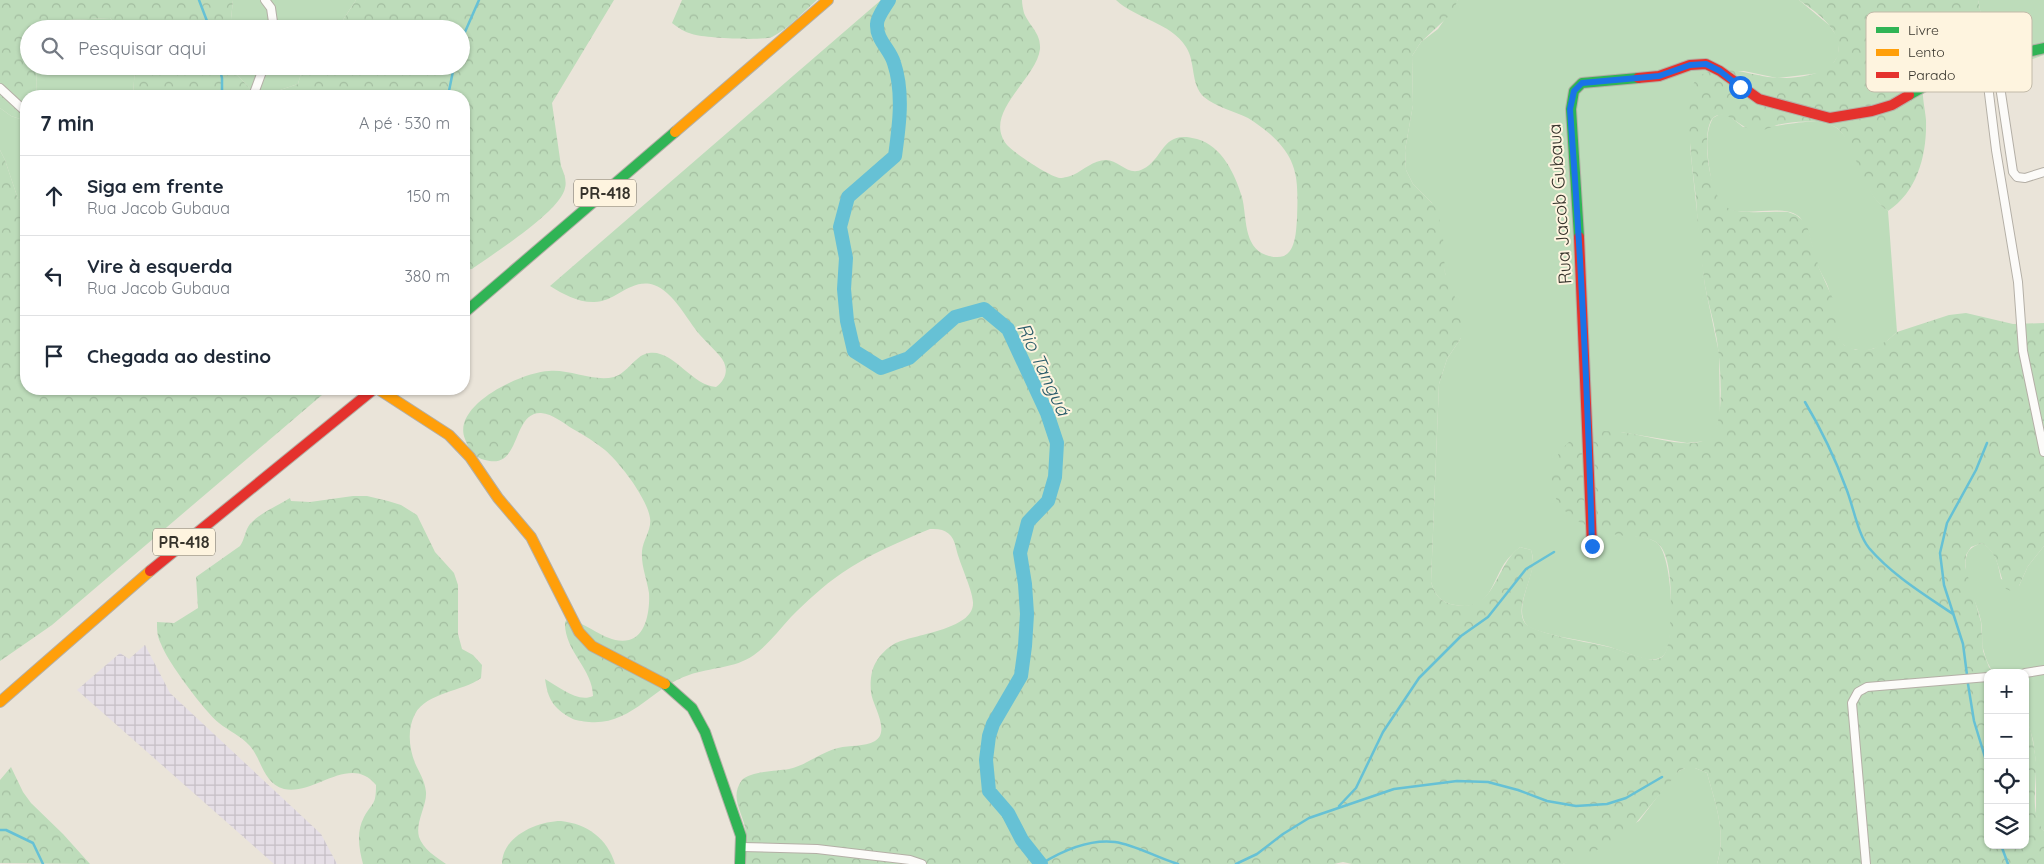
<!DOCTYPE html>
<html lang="pt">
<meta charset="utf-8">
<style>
body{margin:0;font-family:Quicksand,sans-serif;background:#f6f6f7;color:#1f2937}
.controls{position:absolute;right:15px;bottom:15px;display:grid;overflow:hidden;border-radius:10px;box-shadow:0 1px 4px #0004}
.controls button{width:45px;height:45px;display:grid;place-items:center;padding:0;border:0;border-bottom:1px solid #e0e1e3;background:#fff;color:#1f2937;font:25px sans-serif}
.stop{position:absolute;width:15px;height:15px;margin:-11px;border:4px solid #1a73e8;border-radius:50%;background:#fff}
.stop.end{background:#1a73e8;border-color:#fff;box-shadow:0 1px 5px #0008}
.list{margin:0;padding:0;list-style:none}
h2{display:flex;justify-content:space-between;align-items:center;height:65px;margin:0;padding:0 20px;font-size:21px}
h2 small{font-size:16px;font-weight:400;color:#747a83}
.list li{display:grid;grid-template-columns:32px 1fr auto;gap:15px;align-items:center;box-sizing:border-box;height:80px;padding:0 20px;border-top:1px solid #e0e1e3}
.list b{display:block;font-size:19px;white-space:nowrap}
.list p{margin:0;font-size:16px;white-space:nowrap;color:#747a83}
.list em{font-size:16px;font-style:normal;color:#747a83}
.icon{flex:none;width:28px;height:28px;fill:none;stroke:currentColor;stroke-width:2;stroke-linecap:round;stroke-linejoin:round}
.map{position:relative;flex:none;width:2044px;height:864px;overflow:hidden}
.search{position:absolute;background:#fff;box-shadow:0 1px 4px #0004;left:20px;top:20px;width:450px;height:55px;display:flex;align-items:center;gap:12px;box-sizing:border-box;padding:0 18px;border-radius:28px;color:#747a83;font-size:19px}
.panel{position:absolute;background:#fff;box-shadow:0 1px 4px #0004;left:20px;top:90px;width:450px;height:305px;border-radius:20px}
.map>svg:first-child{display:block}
.industrial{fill:url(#industrial-grid)}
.grass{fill:#bddcba}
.forest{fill:url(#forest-crowns)}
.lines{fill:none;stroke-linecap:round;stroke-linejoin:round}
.stream{stroke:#66c1d5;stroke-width:2.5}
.river{stroke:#66c1d5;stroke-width:14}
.street-casing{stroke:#b4afa6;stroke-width:10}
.fast-casing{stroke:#b4afa6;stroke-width:12}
.slow-casing{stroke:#b4afa6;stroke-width:12}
.jam-casing{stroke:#b4afa6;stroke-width:12}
.street{stroke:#fcfbf9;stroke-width:8}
.fast{stroke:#30b455;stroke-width:10}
.slow{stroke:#ff9f0a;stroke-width:10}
.jam{stroke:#e5322d;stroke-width:10}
.route{stroke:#1a73e8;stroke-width:6}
.labels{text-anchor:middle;stroke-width:4;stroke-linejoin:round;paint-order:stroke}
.shield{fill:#fef4df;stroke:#726d61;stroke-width:1}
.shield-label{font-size:16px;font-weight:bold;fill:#36332b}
.street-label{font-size:18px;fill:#36332b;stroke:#fef4df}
.water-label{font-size:19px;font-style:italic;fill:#2a5c6b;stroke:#fef4df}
.key{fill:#fef4df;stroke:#c2baa9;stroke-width:1}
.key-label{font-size:14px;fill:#36332b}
</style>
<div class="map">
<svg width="2044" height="864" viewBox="0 0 2044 864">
<defs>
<pattern id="industrial-grid" width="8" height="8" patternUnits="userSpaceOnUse" patternTransform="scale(1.25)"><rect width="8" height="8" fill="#e5dee6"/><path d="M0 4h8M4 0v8" fill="none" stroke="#c5bfc5"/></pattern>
<pattern id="forest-crowns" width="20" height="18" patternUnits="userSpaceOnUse" patternTransform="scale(1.25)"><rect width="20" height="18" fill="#bddcba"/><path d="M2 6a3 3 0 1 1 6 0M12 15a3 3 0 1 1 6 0" fill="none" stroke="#a3bda0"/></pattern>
</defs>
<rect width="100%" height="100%" fill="#eae4d9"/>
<polygon class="industrial" points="145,645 170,693 321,834 337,864 274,864 77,690 120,653 129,659"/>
<g class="grass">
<polygon points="233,0 356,0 339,26 334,29 230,29"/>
<path d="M1458,0H1799L1829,25L1836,35L1839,43L1838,56L1831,67L1820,73L1777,78L1744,71L1711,72L1690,101V147L1705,286L1719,353L1720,416L1715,434L1707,441L1687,443L1620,432L1615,534C1628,536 1645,535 1656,542C1673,552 1676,643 1664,655C1659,660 1652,660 1646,659C1634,656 1622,651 1610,647C1589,641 1567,639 1546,633C1540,631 1530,629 1526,624C1514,609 1533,578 1533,561C1533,557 1532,553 1531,550L1520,547C1514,552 1508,558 1504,564C1490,587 1489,611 1455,605C1441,603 1435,595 1431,582L1439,384L1447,359L1461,338L1445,273L1432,203L1413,184L1406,170L1405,150L1413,105L1412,56L1421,42L1438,29Z"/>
<path d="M1978,0H2044V55L2001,70L1975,59C1982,33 1984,26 1978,0Z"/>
<polygon points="110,18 121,29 61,29 68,20"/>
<polygon points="37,66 135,66 133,96 36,96"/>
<polygon points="229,66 303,66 298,84 262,96 257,96"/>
<polygon points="0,108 11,116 26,121 26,200 18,199 5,160 0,150"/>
<path d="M1720,114L1728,115L1743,127C1753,126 1764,127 1774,126C1793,124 1821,116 1838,129C1848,136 1858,162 1863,173C1869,189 1874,201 1888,211L1897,332C1890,338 1882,347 1872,349C1861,352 1844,350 1839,339C1832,325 1833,305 1829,290C1827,282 1821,274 1818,266C1813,253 1811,235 1804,223C1791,196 1736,225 1719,202C1712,193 1711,177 1709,166C1707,150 1705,132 1713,118Z"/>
<path d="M1982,543C1996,551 1998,564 2001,579L2019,586L2028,566L2044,546V831L2038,824L2036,815V763L2033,740L2025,712V673H1994C1989,667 1986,660 1984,652C1981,643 1983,632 1981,621C1977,601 1962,579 1966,558C1968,548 1974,546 1982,543Z"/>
<path d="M1685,768H1695L1707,773C1715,802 1727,834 1717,864H1563L1639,821L1670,780L1679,771Z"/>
</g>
<g class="forest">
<polygon points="0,0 233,0 230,29 121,29 110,18 68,20 61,29 29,29 29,66 37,66 36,96 26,96 26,121 11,116 0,108"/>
<path d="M356,0H614L552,103L561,166C564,173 567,181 565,188C561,211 493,254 472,269L464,270V96H262L298,84L303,66H461V29H334L339,26Z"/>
<path d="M682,0H817C803,12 788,29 772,37C761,41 704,38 692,34C685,32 678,28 672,23Z"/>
<path d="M881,0H1022C1022,4 1023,9 1024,13C1030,27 1041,33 1040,49C1037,79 981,113 1007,145C1014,153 1050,177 1060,178C1064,178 1070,176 1073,175C1084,170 1093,160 1106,160C1119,160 1128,177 1143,169C1165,158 1161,129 1197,139C1222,146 1235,174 1242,197C1247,216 1243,247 1266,255C1272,257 1278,258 1284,256C1296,250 1296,231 1297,219C1298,182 1300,161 1270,134C1263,128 1256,123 1248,118C1234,111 1216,107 1204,97C1190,84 1196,62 1186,47C1170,22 1136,19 1116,0H1458L1451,14L1421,42L1412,56L1413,105L1405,150L1406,170L1413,184L1432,203L1438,212L1443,237L1445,273L1462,314L1464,326L1461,338L1447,359L1439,384L1431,582C1435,595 1441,603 1455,605C1497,612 1494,566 1520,547L1531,550C1532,552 1533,560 1533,562C1533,579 1514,608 1525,623C1534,634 1593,643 1609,647C1621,650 1633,656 1645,658C1651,660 1658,661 1663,656C1671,648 1670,619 1671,607C1671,591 1671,551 1656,542C1646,536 1631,537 1619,535C1590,531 1552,514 1552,481C1551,466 1557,452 1569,442C1608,411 1678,458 1709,438C1727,427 1720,355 1716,335C1713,318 1708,302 1705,286C1703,271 1701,256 1699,242C1698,227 1697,213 1696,198C1692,165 1687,131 1690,98C1691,84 1697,74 1712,71C1731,67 1749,74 1768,77C1788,80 1834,77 1838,53C1842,29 1816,12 1799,0H1978C1984,26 1982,33 1974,59C1958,59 1940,58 1928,71C1918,83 1925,106 1926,120C1927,154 1918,191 1888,211C1867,197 1861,169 1850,147C1846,140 1843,132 1837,128C1821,119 1794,121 1777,125C1771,127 1765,130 1759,131C1742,132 1728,107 1714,117C1699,129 1710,201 1728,208C1743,215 1771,211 1788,212L1796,215L1804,221L1808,229L1819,268L1833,299L1839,338L1844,345L1856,350L1873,349L1888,340L1897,332L1949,315L1966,313L2013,324L2044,323V546L2028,566L2019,586L2014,592L2006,589C1998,572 1999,553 1982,543L1971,547L1966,555L1965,566L1981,622L1983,651L1989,667L1994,673H1988V845H2025V712C2031,729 2034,745 2036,762C2037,783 2029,814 2044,831V864H1717C1727,834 1715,802 1707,773L1695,768H1685L1679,771L1626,835L1616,842L1563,864H1352L1343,862L1334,864H744C745,854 747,844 746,834C745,814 728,799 742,780C750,771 778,771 789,769C807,765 821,752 838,748C850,745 864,747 875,741C891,731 872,705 871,692C870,682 871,670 876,662C880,655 887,648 894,644C913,634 975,630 973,602C972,588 960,565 956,548C953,533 945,528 930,529C901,541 868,555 842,573C823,586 807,601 791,617C779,630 768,645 754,655C734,669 711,667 689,675C654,686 631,726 589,722C582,721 576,721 571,718C553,708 548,699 545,679C559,687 578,703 593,696C593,669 564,651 565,622L568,619C589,623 607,645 629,640C647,636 650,608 649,593C647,579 641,566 642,551C643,540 652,529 650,518C647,498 620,463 605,450C595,442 584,435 573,429C563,423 553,414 541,413C511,412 522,471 485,460C475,458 468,448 465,439C451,405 522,372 549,371C570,369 593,382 614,377C628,373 635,355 649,353C673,349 691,385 716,387C728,378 729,366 719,355C713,348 706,342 700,335C687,320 674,292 654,285C631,277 615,303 593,302C577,302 563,294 550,286Z"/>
<polygon points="135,66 229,66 257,96 133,96"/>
<polygon points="0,150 5,160 18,199 26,200 26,389 329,389 52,625 0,661"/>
<path d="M353,496H367L388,501L401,505L417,515L435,552L454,573L458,585V634L462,649L473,655L482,665L481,678C462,692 427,692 415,714C407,729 409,748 415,763C419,772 425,781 426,792C427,806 415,822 419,837C423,849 436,857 446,864H363C359,849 356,832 364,817C373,801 376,806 376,785C350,753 314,796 284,789C263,783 262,760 250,746C241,736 229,731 219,723C205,712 167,661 161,644C157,636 157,630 157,622L174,623L198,608L196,577L240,546C245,539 245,530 250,524C260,513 277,506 290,498L291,501L310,502Z"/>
<polygon points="11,767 23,792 31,803 63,834 90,864 0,863 0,780"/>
<path d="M561,821C587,824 607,838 615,864H502C502,836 538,821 561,821Z"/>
</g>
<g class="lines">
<g class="stream">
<polyline points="199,0 210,29"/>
<polyline points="461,41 479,0"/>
<polyline points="219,66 222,78 222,96"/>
<polyline points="448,96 454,66"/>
<path d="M1805,402C1821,429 1835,458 1846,488C1853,505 1858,535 1869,548C1892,575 1925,595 1953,614"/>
<polyline points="1967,675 1963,644 1944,585 1940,553 1947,523 1976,470 1987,443"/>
<polyline points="1968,684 1974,721 1988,767"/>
<polyline points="1339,806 1356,788 1383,732 1419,678 1461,636 1488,617 1526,569 1554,552"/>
<polyline points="0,830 6,830 33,843 43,864"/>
<polyline points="2001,845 2008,864"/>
<path d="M1041,864C1062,851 1089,839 1115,842C1136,845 1157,858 1178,864"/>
<polyline points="1236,864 1257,854 1283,834 1309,818 1394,789 1457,781 1488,782 1518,790 1547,801 1576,806 1607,804 1626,798 1662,777"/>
</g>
<path class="river" d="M889,0C885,7 877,17 877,24C876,40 890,49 894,63C904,93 899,127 895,156L848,197L840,227L846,258L844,289L847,321L854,351L881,368L909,358L955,317L984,309L1008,329L1047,413L1057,443L1055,477L1048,501L1028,522L1020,553L1025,584L1027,614L1025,646L1021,676L993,724L989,736L986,760L989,791L1008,813L1022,840L1041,864"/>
<g class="street-casing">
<g id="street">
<polyline points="265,0 271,8 274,29"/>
<polyline points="1996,60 2013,172 2017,177 2025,178 2044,172"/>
<polyline points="1987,64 1987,77 1996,150 2018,282 2023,351 2044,452"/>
<polyline points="0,88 26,112"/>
<polyline points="253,96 264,66"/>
<polyline points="2025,673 2044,670"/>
<polyline points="742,847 817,849 910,860 922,864"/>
<polyline points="1866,864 1852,703 1858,692 1867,687 1988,677"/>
</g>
</g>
<g class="fast-casing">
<g id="fast">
<path d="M1909,95C1950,70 1999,59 2044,48"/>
<polyline points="1579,237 1571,109 1574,91 1582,83 1638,78"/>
<polyline points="464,313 675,132"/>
<polyline points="665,684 692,708 705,732 741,836 740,864"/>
</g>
</g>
<g class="slow-casing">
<g id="slow">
<polyline points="675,132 828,0"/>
<polyline points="378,389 449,435 470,457 498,498 531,537 579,632 592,646 665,684"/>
<polyline points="0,702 150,571"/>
</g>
</g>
<g class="jam-casing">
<g id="jam">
<polyline points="1638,78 1659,76 1690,65 1706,64 1720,71 1759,99 1830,118 1872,111 1892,105 1909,95"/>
<polyline points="1579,237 1592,546"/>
<polyline points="150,571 374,389"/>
</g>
</g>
<use href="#street" class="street"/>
<use href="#fast" class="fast"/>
<use href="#slow" class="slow"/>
<use href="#jam" class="jam"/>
</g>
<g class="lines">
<path class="route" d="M1592,546C1588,400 1581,254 1570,109L1574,91L1582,83L1659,76L1690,65L1706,64L1720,71L1740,87"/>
</g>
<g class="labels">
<g class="shield">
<rect x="574" y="179.5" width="62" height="27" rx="4"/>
<rect x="153" y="528.5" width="62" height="27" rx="4"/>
</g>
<g class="shield-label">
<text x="605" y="199">PR-418</text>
<text x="184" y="548">PR-418</text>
</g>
<g class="street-label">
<text transform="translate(1560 204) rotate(-94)" y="6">Rua Jacob Gubaua</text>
</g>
<g class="water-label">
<text transform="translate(1044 369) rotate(65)" y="7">Rio Tanguá</text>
</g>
</g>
<rect x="1866" y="12" width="166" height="80" rx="8" class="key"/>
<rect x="1876" y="27" width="23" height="6" fill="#30b455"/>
<rect x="1876" y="49" width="23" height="7" fill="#ff9f0a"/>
<rect x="1876" y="72" width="23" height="6" fill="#e5322d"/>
<g class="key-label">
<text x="1908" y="35">Livre</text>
<text x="1908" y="57">Lento</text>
<text x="1908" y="80">Parado</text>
</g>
</svg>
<div class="controls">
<button>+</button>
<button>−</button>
<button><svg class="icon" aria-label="locate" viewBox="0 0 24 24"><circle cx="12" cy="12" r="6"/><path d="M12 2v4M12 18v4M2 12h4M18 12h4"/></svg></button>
<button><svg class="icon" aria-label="layers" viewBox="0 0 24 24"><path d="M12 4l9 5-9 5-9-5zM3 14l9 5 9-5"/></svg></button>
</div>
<div class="stop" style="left:1740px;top:87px"></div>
<div class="stop end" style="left:1592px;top:546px"></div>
<div class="search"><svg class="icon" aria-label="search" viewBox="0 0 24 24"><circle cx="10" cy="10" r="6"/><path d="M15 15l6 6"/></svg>Pesquisar aqui</div>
<section class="panel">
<h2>7 min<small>A pé · 530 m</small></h2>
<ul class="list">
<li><svg class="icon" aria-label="ahead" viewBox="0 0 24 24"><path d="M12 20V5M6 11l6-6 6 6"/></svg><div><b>Siga em frente</b><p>Rua Jacob Gubaua</p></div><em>150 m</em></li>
<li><svg class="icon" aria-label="left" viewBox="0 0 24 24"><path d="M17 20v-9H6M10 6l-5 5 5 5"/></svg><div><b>Vire à esquerda</b><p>Rua Jacob Gubaua</p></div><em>380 m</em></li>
<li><svg class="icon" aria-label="arrive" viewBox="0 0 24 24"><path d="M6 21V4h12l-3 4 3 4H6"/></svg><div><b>Chegada ao destino</b></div></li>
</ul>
</section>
</div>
